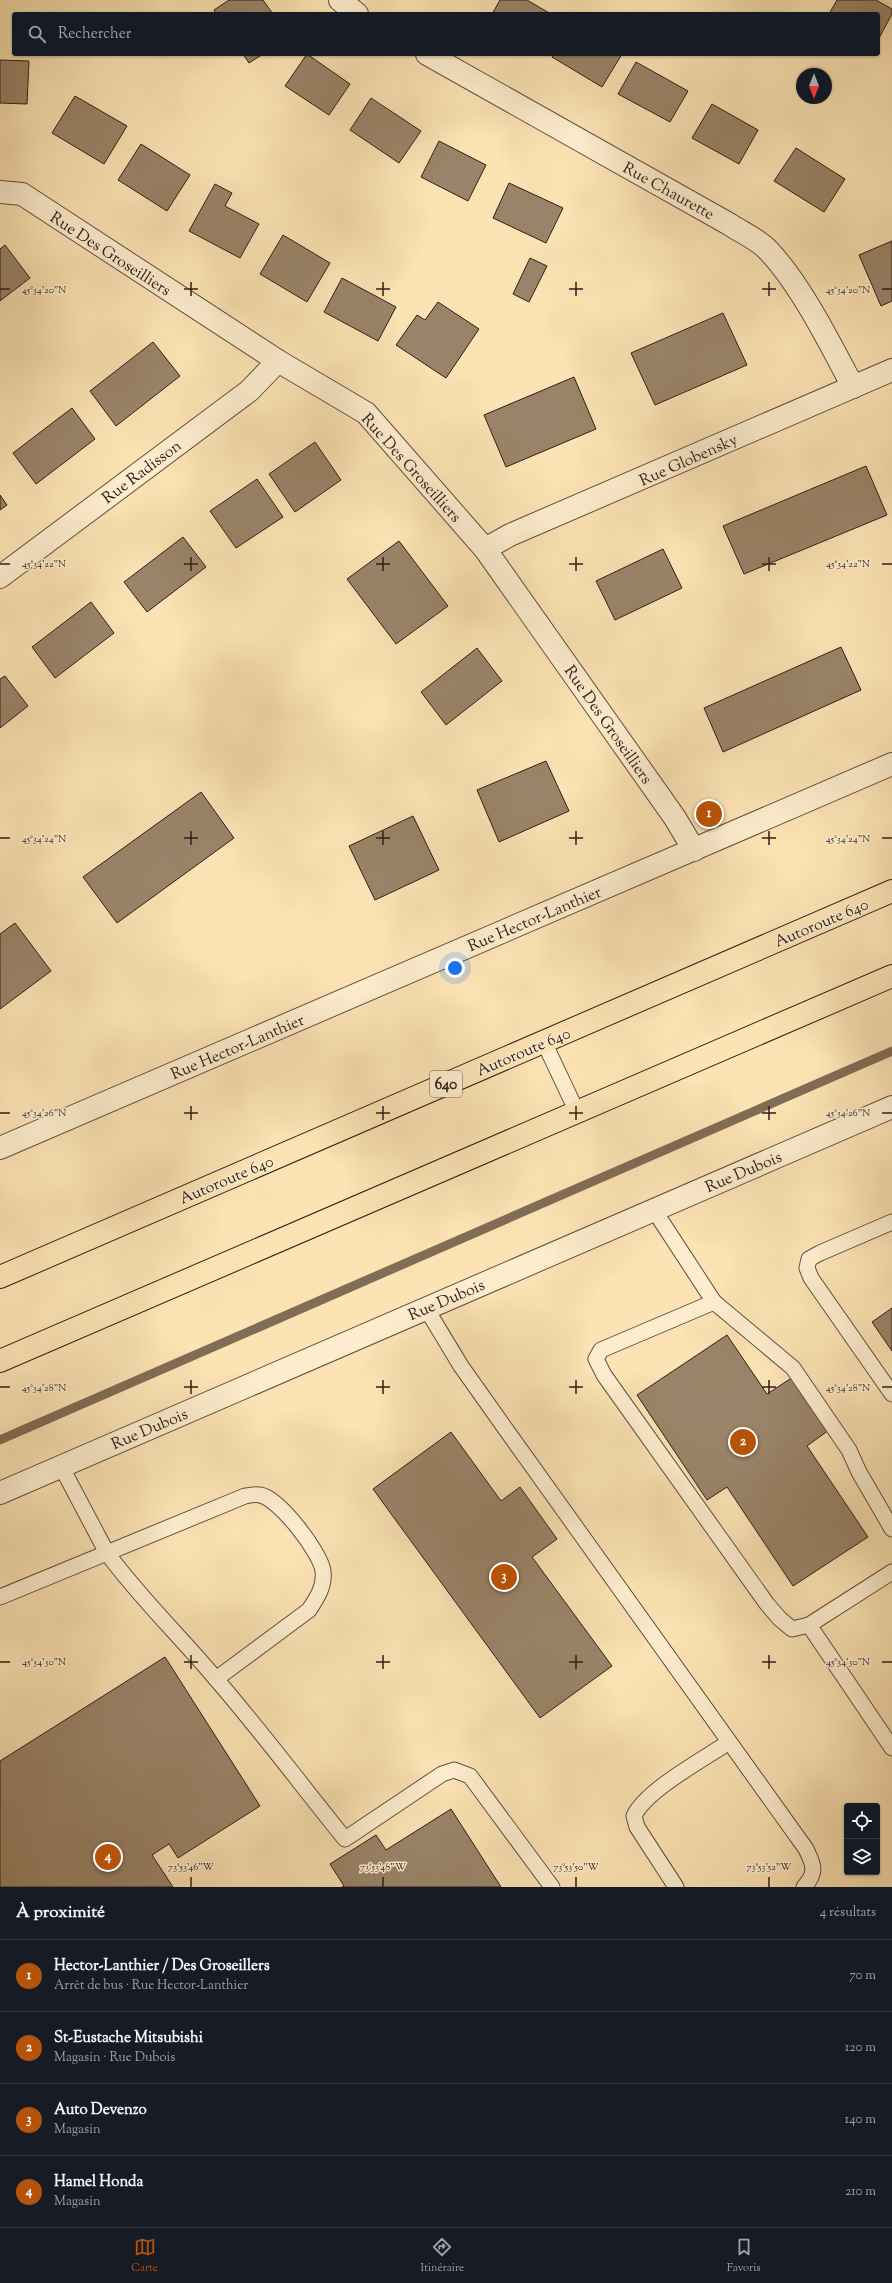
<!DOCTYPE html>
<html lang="fr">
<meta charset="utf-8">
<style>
body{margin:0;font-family:"Sorts Mill Goudy",serif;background:#20242c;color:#f1f3f6}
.controls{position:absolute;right:12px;bottom:12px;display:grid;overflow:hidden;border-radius:4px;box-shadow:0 1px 3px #0004}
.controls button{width:36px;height:36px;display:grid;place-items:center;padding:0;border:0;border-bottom:1px solid #363941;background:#171b24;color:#f1f3f6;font:20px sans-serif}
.compass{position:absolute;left:796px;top:68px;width:36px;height:36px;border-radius:50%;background:#171b24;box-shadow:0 1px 3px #0004;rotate:180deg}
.you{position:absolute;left:455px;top:968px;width:14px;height:14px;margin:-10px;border:3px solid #fff;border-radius:50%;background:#1a73e8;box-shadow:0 0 0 6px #1a73e833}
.badge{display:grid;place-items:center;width:26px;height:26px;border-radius:50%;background:#b45309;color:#fff;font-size:13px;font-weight:700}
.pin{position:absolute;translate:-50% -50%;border:2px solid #fff;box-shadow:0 1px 4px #0006}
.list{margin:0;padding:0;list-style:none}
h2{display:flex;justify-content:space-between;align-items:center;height:52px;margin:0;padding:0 16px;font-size:17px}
h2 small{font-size:13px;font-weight:400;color:#9ea1a6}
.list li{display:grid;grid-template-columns:26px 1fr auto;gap:12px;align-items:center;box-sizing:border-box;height:72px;padding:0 16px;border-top:1px solid #363941}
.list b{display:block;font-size:15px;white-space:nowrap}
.list p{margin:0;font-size:13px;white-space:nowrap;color:#9ea1a6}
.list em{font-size:13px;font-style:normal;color:#9ea1a6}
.icon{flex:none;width:22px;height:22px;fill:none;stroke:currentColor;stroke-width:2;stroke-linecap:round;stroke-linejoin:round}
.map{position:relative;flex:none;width:892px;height:1887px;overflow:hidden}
.search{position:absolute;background:#171b24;box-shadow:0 1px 3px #0004;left:12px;right:12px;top:12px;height:44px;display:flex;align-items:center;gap:10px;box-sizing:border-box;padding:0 14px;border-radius:4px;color:#9ea1a6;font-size:15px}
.sheet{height:340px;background:#171b24}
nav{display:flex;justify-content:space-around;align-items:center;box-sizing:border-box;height:56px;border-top:1px solid #363941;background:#171b24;font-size:11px;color:#9ea1a6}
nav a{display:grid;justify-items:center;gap:2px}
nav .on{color:#b45309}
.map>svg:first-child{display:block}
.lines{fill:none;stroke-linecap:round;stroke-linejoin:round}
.stream{stroke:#816c55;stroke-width:9}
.building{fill:#9a8469;stroke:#301d17}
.service-casing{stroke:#634e3e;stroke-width:17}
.minor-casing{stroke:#634e3e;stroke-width:24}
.tertiary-casing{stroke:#634e3e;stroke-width:24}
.motorway-casing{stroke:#301d17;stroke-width:24}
.service{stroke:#fdedce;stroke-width:15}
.minor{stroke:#fdedce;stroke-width:22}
.tertiary{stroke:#fdedce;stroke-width:22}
.motorway{stroke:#fce3b4;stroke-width:22}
.ticks{fill:none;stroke:#301d17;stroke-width:1.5}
.labels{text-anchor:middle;stroke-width:3;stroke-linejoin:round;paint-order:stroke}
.shield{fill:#fdedce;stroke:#6e5b4e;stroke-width:1}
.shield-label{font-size:15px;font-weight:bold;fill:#301d17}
.street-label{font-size:16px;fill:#301d17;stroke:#fdedce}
.ticks-label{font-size:10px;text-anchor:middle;fill:#301d17;stroke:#fdedce;stroke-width:3;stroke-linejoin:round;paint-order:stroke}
</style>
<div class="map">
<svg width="892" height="1887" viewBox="0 0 892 1887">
<rect width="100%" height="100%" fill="#fce3b4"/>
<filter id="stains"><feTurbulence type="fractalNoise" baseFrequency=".005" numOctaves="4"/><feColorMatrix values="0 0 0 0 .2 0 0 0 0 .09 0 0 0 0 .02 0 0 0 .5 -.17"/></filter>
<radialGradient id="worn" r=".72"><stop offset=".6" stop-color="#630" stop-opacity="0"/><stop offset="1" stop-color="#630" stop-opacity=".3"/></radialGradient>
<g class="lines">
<polyline class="stream" points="0,1440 892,1051"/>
</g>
<g class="building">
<polygon points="229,0 263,0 273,14 216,14 214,10"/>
<polygon points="500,0 527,0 551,14 492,14"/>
<polygon points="837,0 876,0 892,9 892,14 878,40 878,14 829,14"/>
<polygon points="243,54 263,54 249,63"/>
<polygon points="307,54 350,84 329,115 285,86"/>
<polygon points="554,54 622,54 602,87 552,57"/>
<polygon points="0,60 29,61 27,104 0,103"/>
<polygon points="636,62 688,91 670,122 618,94"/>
<polygon points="75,96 127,126 104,164 52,133"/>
<polygon points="371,98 421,131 399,163 350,130"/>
<polygon points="712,104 758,130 739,164 692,138"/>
<polygon points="439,141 486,165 468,201 421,177"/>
<polygon points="141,144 190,175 167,211 118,180"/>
<polygon points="796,148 845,179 824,212 774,181"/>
<polygon points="509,183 563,208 546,243 493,218"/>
<polygon points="215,184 232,193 225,206 259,224 240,258 189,231"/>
<polygon points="283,235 330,263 307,302 260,274"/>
<polygon points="892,241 892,301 881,306 859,255"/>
<polygon points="5,245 30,278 0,301 0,249"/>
<polygon points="530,258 547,266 529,302 513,294"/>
<polygon points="342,278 396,307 378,341 324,312"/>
<polygon points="438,302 479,329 446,378 396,345 417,315 425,320"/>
<polygon points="723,313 747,365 655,405 631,353"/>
<polygon points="153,342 180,376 116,426 90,391"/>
<polygon points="574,377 596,429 506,467 484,415"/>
<polygon points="72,408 95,439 36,484 13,453"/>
<polygon points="315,442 341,480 295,512 269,474"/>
<polygon points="866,466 887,515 744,574 723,526"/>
<polygon points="257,479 283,517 236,548 210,511"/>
<polygon points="0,495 7,505 0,510"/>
<polygon points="183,537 206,567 147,612 124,582"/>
<polygon points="399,541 448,606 396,644 347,579"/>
<polygon points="663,549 682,588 615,620 596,581"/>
<polygon points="91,602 114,633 55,678 32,647"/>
<polygon points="841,647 861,690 723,752 704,708"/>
<polygon points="477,648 502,681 446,725 421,692"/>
<polygon points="5,676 28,706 0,728 0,679"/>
<polygon points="546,761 569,811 499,842 477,790"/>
<polygon points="201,792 234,838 117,923 83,877"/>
<polygon points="413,816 439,870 375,900 349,846"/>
<polygon points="15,923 51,971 0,1009 0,934"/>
<polygon points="892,1308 892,1351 872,1322"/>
<polygon points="727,1335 767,1394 793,1377 829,1430 807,1446 868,1537 793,1586 727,1487 707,1500 637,1395"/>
<polygon points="451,1432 501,1501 520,1487 557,1539 532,1557 612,1666 540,1718 373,1489"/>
<polygon points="165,1657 260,1806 178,1858 169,1844 152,1855 173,1887 0,1887 0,1761"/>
<polygon points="451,1809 501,1887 342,1887 344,1886 330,1864 376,1835 386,1850"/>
</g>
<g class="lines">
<g class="service-casing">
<g id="service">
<polyline points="544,1042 577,1112"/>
<polyline points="654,1210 714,1302 793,1368 849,1450 859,1472 892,1529"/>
<polyline points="892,1222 820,1253 809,1259 807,1268 811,1278 892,1394"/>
<polyline points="714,1302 601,1350 596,1359 604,1375 767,1604 780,1619 792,1629 809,1625 892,1748"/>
<path d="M426,1308L461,1366L507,1431L806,1849C814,1865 817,1873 804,1887"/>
<path d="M61,1466L107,1553C140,1598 180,1636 216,1679C261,1731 302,1786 345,1839L442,1774L454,1770L470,1776L552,1887"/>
<path d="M0,1597L245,1496C250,1495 256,1494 260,1495C279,1498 321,1553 323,1571C325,1586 317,1598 309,1610L216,1679"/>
<polyline points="809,1625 892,1572"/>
<path d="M676,1887L637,1827L634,1816C646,1790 704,1759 729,1742"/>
</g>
</g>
<g class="minor-casing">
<g id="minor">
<polyline points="340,0 357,14"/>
<path d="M427,54L729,224C741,232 757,239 767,249C800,283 831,345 853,387"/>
<polyline points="0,192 22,194 278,361 366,413 485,549 675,818 694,850"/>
<polyline points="485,549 510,535 892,370"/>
<polyline points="0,577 249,391 278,361"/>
</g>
</g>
<g class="tertiary-casing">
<g id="tertiary">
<polyline points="0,1148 892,764"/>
<polyline points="0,1493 892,1107"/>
</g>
</g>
<g class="motorway-casing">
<g id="motorway">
<polyline points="0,1277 892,891"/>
<polyline points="0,1361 892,976"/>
</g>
</g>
<use href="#service" class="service"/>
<use href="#minor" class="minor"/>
<use href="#tertiary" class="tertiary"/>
<use href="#motorway" class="motorway"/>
</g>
<path class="ticks" d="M191,282V296M383,282V296M576,282V296M769,282V296M0,289H10M184,289H198M376,289H390M569,289H583M762,289H776M882,289H892M191,557V571M383,557V571M576,557V571M769,557V571M0,564H10M184,564H198M376,564H390M569,564H583M762,564H776M882,564H892M191,831V845M383,831V845M576,831V845M769,831V845M0,838H10M184,838H198M376,838H390M569,838H583M762,838H776M882,838H892M191,1106V1120M383,1106V1120M576,1106V1120M769,1106V1120M0,1113H10M184,1113H198M376,1113H390M569,1113H583M762,1113H776M882,1113H892M191,1380V1394M383,1380V1394M576,1380V1394M769,1380V1394M0,1387H10M184,1387H198M376,1387H390M569,1387H583M762,1387H776M882,1387H892M191,1655V1669M383,1655V1669M576,1655V1669M769,1655V1669M0,1662H10M184,1662H198M376,1662H390M569,1662H583M762,1662H776M882,1662H892M191,1877V1887M383,1877V1887M576,1877V1887M769,1877V1887"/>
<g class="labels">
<rect class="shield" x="430" y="1071" width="32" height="26" rx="3"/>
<g class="shield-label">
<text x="446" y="1089">640</text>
</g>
<g class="street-label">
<text transform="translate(669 190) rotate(29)" y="6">Rue Chaurette</text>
<text transform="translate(111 253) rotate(33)" y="6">Rue Des Groseilliers</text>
<text transform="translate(688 459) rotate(-24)" y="6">Rue Globensky</text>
<text transform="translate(412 467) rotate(48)" y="6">Rue Des Groseilliers</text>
<text transform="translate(141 471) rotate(-37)" y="6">Rue Radisson</text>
<text transform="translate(609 724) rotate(55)" y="6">Rue Des Groseilliers</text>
<text transform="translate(534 918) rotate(-23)" y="6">Rue Hector-Lanthier</text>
<text transform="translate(821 922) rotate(-23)" y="6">Autoroute 640</text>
<text transform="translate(237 1046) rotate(-23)" y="6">Rue Hector-Lanthier</text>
<text transform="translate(523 1051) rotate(-23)" y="6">Autoroute 640</text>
<text transform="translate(743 1171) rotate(-23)" y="6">Rue Dubois</text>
<text transform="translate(226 1179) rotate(-23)" y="6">Autoroute 640</text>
<text transform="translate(446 1299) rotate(-23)" y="6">Rue Dubois</text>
<text transform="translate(149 1428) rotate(-23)" y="6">Rue Dubois</text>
</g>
</g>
<g class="ticks-label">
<text x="848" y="293">45°34'20"N</text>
<text x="44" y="293">45°34'20"N</text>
<text x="44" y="567">45°34'22"N</text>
<text x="848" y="567">45°34'22"N</text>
<text x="848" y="842">45°34'24"N</text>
<text x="44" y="842">45°34'24"N</text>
<text x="848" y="1116">45°34'26"N</text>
<text x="44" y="1116">45°34'26"N</text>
<text x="44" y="1391">45°34'28"N</text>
<text x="848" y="1391">45°34'28"N</text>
<text x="848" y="1665">45°34'30"N</text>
<text x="44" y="1665">45°34'30"N</text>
<text x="191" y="1870">73°53'46"W</text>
<text x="383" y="1870">73°53'48"W</text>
<text x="576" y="1870">73°53'50"W</text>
<text x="769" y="1870">73°53'52"W</text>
</g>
<rect width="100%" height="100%" filter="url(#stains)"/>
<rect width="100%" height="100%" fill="url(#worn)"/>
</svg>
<div class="controls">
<button><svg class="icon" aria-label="locate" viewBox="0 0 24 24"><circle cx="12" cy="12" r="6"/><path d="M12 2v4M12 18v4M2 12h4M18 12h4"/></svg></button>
<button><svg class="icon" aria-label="layers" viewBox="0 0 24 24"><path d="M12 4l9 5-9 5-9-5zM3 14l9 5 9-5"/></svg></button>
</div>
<svg class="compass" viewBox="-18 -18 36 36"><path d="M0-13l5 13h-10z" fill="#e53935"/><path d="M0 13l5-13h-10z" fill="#9ea1a6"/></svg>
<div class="you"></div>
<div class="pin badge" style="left:709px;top:814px">1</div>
<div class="pin badge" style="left:743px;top:1442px">2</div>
<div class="pin badge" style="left:504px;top:1577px">3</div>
<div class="pin badge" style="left:108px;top:1857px">4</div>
<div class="search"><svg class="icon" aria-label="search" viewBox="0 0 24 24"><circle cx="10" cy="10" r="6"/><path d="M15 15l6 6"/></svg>Rechercher</div>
</div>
<section class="sheet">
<h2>À proximité<small>4 résultats</small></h2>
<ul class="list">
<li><span class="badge">1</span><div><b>Hector-Lanthier / Des Groseillers</b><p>Arrêt de bus · Rue Hector-Lanthier</p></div><em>70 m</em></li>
<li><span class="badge">2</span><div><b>St-Eustache Mitsubishi</b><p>Magasin · Rue Dubois</p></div><em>120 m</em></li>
<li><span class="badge">3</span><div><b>Auto Devenzo</b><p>Magasin</p></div><em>140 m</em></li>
<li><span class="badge">4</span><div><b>Hamel Honda</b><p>Magasin</p></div><em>210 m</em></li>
</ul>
</section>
<nav>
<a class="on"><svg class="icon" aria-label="map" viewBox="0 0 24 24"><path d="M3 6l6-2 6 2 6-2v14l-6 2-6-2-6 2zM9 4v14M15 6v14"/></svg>Carte</a>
<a><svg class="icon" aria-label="directions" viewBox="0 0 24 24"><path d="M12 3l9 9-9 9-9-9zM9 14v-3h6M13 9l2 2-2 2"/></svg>Itinéraire</a>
<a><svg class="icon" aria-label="saved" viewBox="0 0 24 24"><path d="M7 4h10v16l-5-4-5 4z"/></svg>Favoris</a>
</nav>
